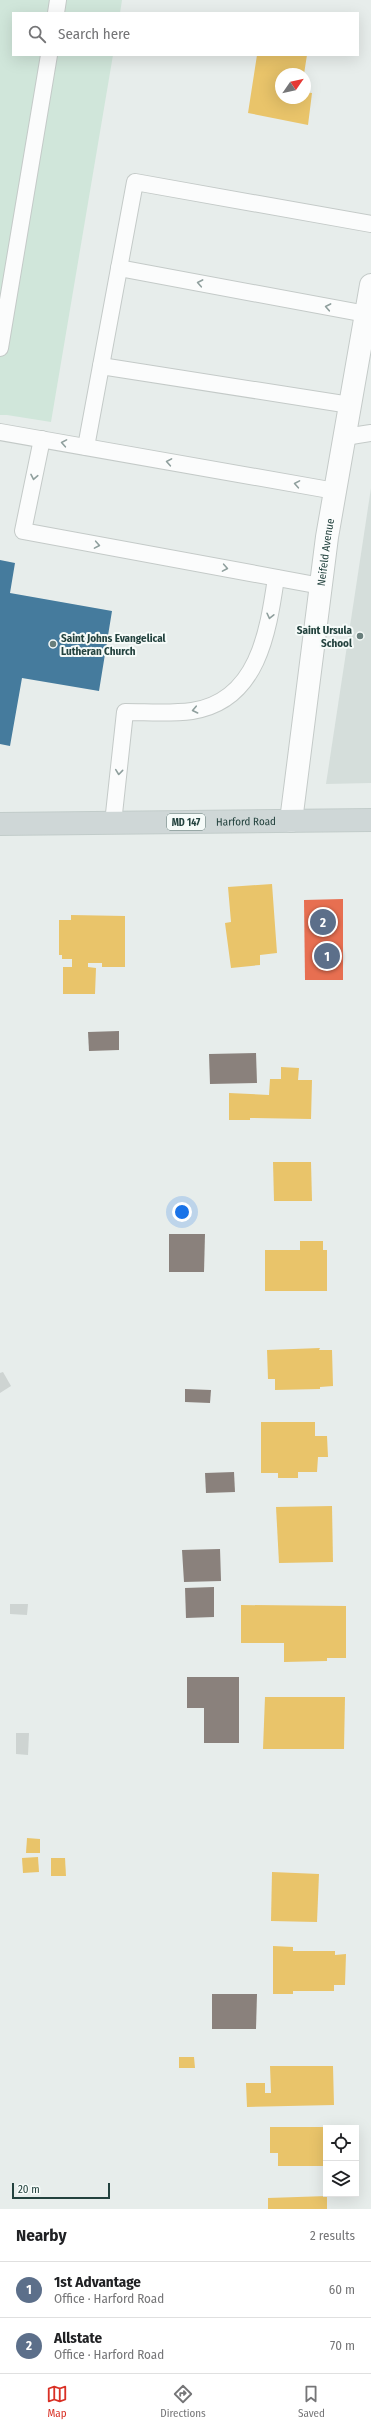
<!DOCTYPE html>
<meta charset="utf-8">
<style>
body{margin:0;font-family:"Fira Sans Condensed",sans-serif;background:#f6f6f6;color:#202124}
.controls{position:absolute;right:12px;bottom:12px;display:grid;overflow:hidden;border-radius:0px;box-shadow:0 4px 16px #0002}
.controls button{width:36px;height:36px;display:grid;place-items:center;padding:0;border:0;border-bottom:1px solid #e0e0e0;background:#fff;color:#202124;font:20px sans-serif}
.compass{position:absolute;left:275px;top:68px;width:36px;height:36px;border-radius:50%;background:#fff;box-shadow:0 4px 16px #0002;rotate:56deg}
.scale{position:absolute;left:12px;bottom:10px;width:98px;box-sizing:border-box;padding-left:4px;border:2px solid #23423e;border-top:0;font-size:11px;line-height:14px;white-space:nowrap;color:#23423e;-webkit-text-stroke:3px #f6fbf9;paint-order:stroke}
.you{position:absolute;left:182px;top:1212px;width:14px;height:14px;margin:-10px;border:3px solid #fff;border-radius:50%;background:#1a73e8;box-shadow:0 0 0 6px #1a73e833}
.badge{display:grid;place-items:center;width:26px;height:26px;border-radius:50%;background:#d93025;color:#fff;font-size:13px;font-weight:700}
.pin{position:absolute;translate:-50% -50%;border:2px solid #fff;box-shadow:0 1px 4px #0006}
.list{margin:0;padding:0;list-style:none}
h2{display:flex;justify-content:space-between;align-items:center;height:52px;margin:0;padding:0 16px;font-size:17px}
h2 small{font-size:13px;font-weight:400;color:#757577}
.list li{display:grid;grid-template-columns:26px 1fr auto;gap:12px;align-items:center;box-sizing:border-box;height:56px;padding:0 16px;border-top:1px solid #e0e0e0}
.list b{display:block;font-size:15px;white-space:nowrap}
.list p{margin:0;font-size:13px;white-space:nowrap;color:#757577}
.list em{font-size:13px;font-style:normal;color:#757577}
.icon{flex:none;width:22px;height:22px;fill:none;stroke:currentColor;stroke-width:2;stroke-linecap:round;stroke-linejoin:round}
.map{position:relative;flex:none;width:371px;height:2209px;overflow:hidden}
.search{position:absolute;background:#fff;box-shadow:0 4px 16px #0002;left:12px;right:12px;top:12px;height:44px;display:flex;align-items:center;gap:10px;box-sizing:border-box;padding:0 14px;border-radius:0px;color:#757577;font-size:15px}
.sheet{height:164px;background:#fff}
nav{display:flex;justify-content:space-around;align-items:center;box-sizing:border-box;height:56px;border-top:1px solid #e0e0e0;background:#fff;font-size:11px;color:#757577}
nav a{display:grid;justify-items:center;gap:2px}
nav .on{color:#d93025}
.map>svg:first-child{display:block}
.built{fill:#d5dedb}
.green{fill:#d0e6da}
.homes{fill:#e9c46a}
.shops{fill:#e76f51}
.public{fill:#457b9d}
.industry{fill:#8a817c}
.building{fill:#ced4d2}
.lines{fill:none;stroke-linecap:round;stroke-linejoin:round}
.lane-casing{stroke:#c4cac8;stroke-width:18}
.street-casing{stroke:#c4cac8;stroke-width:24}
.primary-casing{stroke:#c2ccca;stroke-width:24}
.lane{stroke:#fbfcfc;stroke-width:16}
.street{stroke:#fbfcfc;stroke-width:22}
.primary{stroke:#cfd7d7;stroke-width:22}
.oneway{stroke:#8f9f9d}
.poi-dot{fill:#687e7b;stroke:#f6fbf9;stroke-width:1.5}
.labels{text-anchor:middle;stroke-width:4;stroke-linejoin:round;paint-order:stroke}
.shield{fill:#f6fbf9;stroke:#627a76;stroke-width:1}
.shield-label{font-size:10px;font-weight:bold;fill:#23423e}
.street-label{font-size:11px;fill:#23423e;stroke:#f6fbf9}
.poi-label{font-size:11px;font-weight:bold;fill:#23423e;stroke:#f6fbf9;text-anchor:end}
</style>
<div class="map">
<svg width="371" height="2209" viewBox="0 0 371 2209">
<rect width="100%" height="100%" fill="#e7edeb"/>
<polygon class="built" points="371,488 371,783 326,784"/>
<polygon class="green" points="0,0 122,0 120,13 13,13 13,55 113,55 51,422 7,415 0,415"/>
<g class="homes">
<polygon points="257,55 307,55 304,74 281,74 281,98 305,98 305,92 312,93 308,125 248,113"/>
<polygon points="272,884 277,953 260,955 260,965 231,968 225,923 231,922 228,887"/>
<polygon points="71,915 125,916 125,967 102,967 102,963 88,963 88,967 96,968 95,994 63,994 63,967 72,967 72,959 62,959 62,955 59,955 59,920 71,920"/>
<polygon points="281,1067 299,1068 298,1080 312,1080 311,1119 250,1118 250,1120 229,1120 229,1093 269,1095 270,1079 281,1079"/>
<polygon points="273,1162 311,1162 312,1201 274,1201"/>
<polygon points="300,1241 323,1241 323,1250 327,1250 327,1291 265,1291 265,1250 300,1250"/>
<polygon points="320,1348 319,1350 332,1350 333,1386 320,1387 320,1389 275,1390 275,1379 268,1379 267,1350"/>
<polygon points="261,1422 315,1422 315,1436 327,1436 328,1457 318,1457 317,1472 298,1472 298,1478 278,1478 278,1473 261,1473"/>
<polygon points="332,1506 333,1562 279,1563 276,1507"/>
<polygon points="241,1605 346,1606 346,1658 327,1658 327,1661 284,1662 284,1643 241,1643"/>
<polygon points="265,1697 345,1697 344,1749 263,1749"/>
<polygon points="27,1838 40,1839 40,1853 26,1853"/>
<polygon points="38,1857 39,1872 23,1873 22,1858"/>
<polygon points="51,1858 65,1858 66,1876 51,1876"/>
<polygon points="272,1872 319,1874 317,1922 271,1921"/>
<polygon points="273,1946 293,1947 293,1951 335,1951 335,1955 346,1954 345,1985 334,1985 334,1991 293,1991 293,1994 273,1994"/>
<polygon points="179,2057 194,2057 195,2068 179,2068"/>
<polygon points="270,2066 333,2066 334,2105 247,2107 246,2083 265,2083 265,2093 271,2093"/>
<polygon points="270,2127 326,2127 326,2166 278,2166 278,2153 270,2153"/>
<polygon points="327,2196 327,2209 268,2209 268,2198"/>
</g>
<polygon class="shops" points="343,899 343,980 305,980 304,900"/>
<polygon class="public" points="0,560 15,563 10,593 112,611 99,691 22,678 10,746 0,744"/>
<g class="industry">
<polygon points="119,1031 119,1050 89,1051 88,1032"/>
<polygon points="256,1053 257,1083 210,1084 209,1054"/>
<polygon points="169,1234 205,1234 204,1272 169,1272"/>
<polygon points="185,1389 211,1390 210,1403 185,1402"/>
<polygon points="234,1472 235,1492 206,1493 205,1473"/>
<polygon points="220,1549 221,1581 184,1582 182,1550"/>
<polygon points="214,1587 214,1617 186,1618 185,1588"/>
<polygon points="187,1677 239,1677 239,1743 204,1743 204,1708 187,1708"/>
<polygon points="212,1994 257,1994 256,2029 212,2029"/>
</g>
<g class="building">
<polygon points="3,1372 11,1386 0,1393 0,1373"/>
<polygon points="10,1604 28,1604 27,1615 10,1614"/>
<polygon points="16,1733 29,1733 28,1755 16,1754"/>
</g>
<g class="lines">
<g class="lane-casing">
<g id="lane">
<polyline points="56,13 58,0"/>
<polyline points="119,268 371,315"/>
<polyline points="0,348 49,55"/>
<polyline points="101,366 350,405"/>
<polyline points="0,432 335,491"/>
<polyline points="345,437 371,433"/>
<polyline points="42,439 23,531 321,586"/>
<polyline points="86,447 135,182 371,224"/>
<path d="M113,823L125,712C147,712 170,714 192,711C258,701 268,632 276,578"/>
</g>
</g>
<g class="street-casing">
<g id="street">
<path id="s1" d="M291,821L327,537L371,285"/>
</g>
</g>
<g class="primary-casing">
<g id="primary">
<path id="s2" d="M0,824L371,820"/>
</g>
</g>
<use href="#lane" class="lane"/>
<use href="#street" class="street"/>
<use href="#primary" class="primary"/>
</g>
<defs><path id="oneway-chevron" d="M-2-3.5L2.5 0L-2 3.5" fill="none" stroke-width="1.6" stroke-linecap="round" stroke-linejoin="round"/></defs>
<g class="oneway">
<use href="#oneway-chevron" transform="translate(200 283) rotate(-169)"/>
<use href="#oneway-chevron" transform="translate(328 307) rotate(-169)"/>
<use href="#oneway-chevron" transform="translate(64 443) rotate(-170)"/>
<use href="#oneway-chevron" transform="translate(169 462) rotate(-170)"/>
<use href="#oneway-chevron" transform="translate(34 477) rotate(101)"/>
<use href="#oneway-chevron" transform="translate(297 484) rotate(-170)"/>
<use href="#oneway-chevron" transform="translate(97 545) rotate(10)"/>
<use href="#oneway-chevron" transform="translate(225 568) rotate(10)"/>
<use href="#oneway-chevron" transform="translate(270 616) rotate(103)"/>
<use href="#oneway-chevron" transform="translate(195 710) rotate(168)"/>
<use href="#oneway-chevron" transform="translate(119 772) rotate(96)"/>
</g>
<g class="poi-dot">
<circle cx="360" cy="636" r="4"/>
<circle cx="53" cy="644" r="4"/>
</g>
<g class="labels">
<rect class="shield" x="167" y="814" width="38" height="16" rx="3"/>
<g class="shield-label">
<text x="186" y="826">MD 147</text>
</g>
<g class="street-label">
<text dy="4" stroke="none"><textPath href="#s1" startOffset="271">Neifeld Avenue</textPath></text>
<text dy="4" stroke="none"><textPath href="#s2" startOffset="246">Harford Road</textPath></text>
</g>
<g class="poi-label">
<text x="352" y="634">Saint Ursula<tspan x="352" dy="13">School</tspan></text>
<text x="61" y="642" text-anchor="start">Saint Johns Evangelical<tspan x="61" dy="13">Lutheran Church</tspan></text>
</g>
</g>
</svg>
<div class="controls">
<button><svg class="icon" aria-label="locate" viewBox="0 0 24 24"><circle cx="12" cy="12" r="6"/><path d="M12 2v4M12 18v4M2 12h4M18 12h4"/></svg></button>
<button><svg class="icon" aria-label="layers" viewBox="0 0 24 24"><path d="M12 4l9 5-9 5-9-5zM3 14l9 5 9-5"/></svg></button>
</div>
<svg class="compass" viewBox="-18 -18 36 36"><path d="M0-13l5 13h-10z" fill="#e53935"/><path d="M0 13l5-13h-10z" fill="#757577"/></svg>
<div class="scale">20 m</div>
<div class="you"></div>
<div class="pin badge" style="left:327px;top:956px;background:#5c6f8a">1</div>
<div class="pin badge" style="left:323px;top:922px;background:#5c6f8a">2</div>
<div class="search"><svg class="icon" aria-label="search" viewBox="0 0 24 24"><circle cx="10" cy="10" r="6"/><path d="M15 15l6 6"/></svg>Search here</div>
</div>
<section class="sheet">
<h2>Nearby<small>2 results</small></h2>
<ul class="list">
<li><span class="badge" style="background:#5c6f8a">1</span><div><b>1st Advantage</b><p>Office · Harford Road</p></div><em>60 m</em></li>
<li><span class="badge" style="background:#5c6f8a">2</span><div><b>Allstate</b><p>Office · Harford Road</p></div><em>70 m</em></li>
</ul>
</section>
<nav>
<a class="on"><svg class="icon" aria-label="map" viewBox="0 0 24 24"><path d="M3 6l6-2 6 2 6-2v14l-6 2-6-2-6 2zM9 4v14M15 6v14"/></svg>Map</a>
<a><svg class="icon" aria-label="directions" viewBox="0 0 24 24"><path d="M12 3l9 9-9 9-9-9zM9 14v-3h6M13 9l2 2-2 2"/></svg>Directions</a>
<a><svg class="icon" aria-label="saved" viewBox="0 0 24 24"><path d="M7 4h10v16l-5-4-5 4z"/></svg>Saved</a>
</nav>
